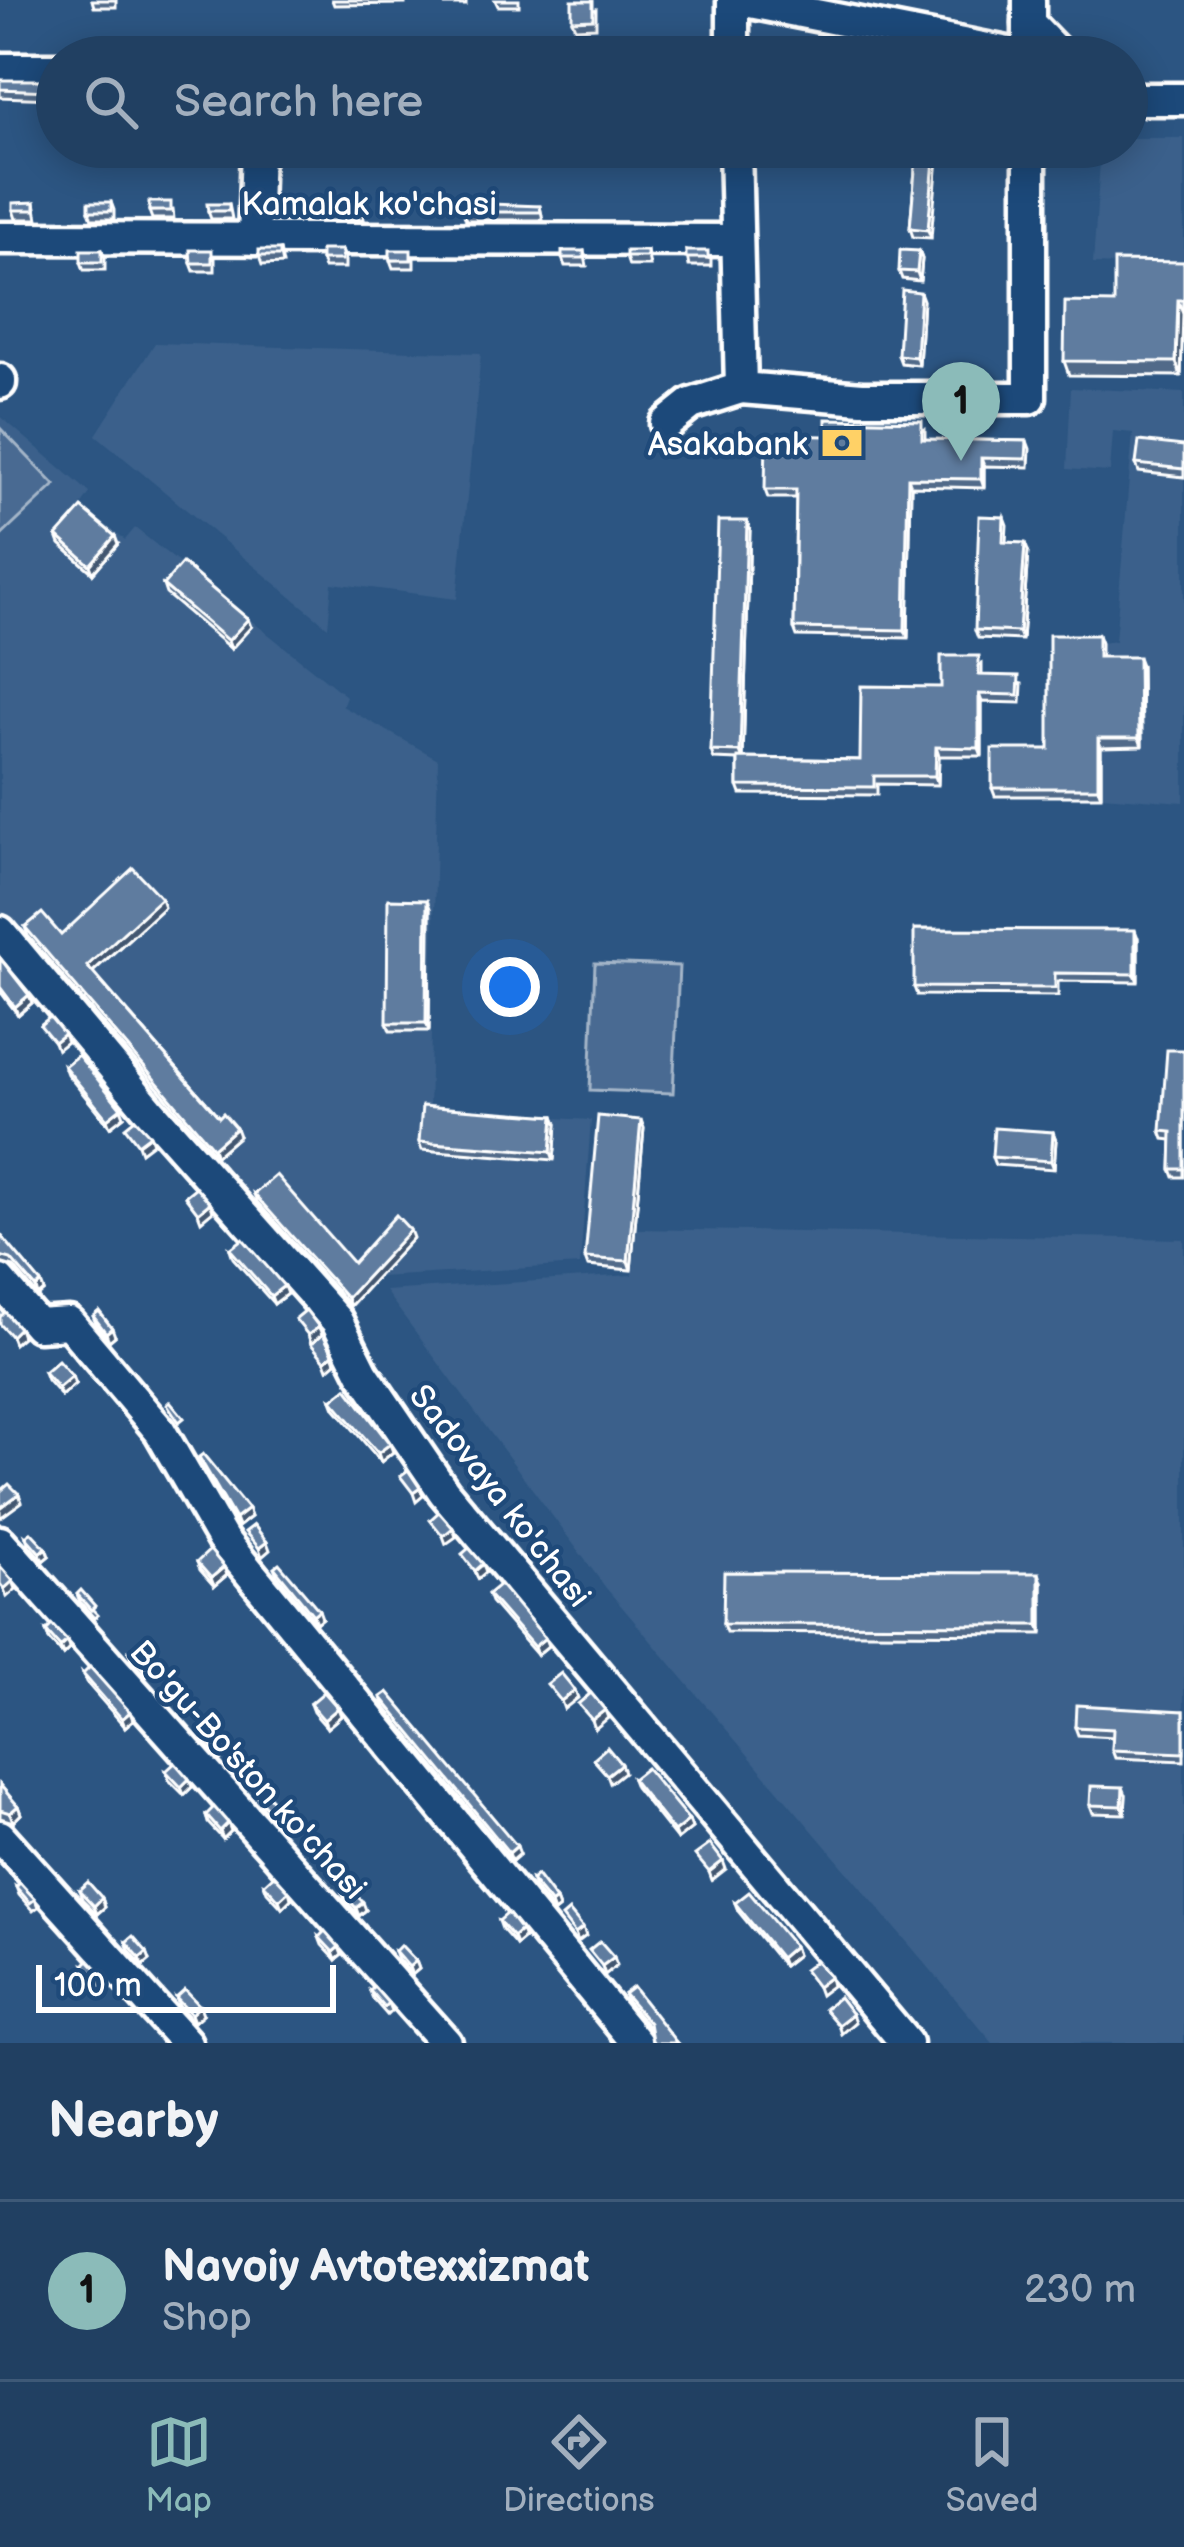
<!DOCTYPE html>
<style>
body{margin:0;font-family:"Balsamiq Sans",sans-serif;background:#2d4b6b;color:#f1f3f6}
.scale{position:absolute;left:36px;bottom:30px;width:300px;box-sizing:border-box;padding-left:12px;border:6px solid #fff;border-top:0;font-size:33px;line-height:42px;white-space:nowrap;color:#fff;-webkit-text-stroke:9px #1f4a7a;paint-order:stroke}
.you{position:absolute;left:510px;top:987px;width:42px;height:42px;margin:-30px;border:9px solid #fff;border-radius:50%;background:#1a73e8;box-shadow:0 0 0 18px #1a73e833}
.badge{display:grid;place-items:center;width:78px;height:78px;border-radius:50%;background:#8bbbb9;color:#111;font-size:39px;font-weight:700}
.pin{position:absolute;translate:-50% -99px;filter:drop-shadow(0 3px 6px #0008)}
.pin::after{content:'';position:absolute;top:63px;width:42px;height:36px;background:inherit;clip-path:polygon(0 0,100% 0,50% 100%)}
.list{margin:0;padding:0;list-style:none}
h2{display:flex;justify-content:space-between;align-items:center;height:156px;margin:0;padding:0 48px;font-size:51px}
h2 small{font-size:39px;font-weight:400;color:#a2afbe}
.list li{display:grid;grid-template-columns:78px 1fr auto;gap:36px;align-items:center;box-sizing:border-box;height:180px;padding:0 48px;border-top:3px solid #3e5977}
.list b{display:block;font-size:45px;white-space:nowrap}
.list p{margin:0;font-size:39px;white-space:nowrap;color:#a2afbe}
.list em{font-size:39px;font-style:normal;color:#a2afbe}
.icon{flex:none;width:66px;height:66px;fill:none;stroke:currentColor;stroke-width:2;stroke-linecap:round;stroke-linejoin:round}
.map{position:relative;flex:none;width:1184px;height:2043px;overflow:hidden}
.search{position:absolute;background:#214062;box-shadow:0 6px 30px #0003;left:36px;right:36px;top:36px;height:132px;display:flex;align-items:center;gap:30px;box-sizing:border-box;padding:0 42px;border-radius:66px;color:#a2afbe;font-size:45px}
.sheet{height:336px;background:#214062}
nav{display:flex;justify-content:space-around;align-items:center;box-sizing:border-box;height:168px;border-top:3px solid #3e5977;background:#214062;font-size:33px;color:#a2afbe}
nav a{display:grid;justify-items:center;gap:6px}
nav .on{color:#8bbbb9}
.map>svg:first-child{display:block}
.built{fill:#3b618b}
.green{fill:#486b92;stroke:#a4b5c8;stroke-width:3}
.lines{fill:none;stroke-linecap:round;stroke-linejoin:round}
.minor-casing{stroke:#fff;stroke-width:39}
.minor{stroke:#1f4a7a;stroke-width:30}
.wall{fill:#516b89;stroke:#fff;stroke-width:3}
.shaded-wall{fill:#42576f;stroke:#fff;stroke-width:3}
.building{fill:#5e7c9f;stroke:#fff;stroke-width:3}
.labels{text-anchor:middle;stroke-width:9;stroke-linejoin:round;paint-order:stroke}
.street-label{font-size:33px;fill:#fff;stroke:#1f4a7a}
.poi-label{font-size:33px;fill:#fff;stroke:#1f4a7a;text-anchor:end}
</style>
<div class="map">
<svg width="1184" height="2043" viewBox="0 0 1184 2043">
<rect width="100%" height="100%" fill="#2c5582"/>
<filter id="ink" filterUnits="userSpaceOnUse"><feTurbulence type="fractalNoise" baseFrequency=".00833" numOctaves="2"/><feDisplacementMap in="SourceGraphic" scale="24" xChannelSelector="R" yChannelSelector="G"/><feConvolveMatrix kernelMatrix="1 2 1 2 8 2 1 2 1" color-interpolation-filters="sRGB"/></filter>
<g filter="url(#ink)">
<g class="built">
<polygon points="1127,138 1184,138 1184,267 1093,264 1101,147 1127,147"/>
<polygon points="155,343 481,353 457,599 332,583 328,627 96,435"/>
<polygon points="1071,388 1184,393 1184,802 1101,796 1101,643 1115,641 1133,433 1113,431 1110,472 1067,469"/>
<polygon points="0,416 90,493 81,506 125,540 135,528 346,696 342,706 438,759 429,1111 591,1120 580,1265 378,1277 349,1313 0,910"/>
<polygon points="634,1229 1184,1239 1184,2043 993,2043 606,1588 385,1291 632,1275"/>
</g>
<g class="green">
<polygon points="0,428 55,485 0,537"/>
<polygon points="595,963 679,966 673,1093 590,1090"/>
</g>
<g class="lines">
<g class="minor-casing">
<g id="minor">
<polyline points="733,0 733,57"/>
<polyline points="740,0 1028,57"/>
<polyline points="1029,0 1029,57"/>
<polyline points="1029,24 1061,57"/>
<polyline points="0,69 57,69"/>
<polyline points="1127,99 1184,99"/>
<polyline points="735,147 741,388 862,398 1030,398 1030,147"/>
<polyline points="0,238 737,240"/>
<polyline points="254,239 257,147"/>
<polyline points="0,380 0,383"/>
<polyline points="666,424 691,404 741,388"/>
<polyline points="0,932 149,1110 337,1321 363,1373 444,1492 906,2043"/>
<polyline points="0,1281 38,1325 69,1323 160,1431 223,1540 636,2043"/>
<polyline points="0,1542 446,2043"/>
<polyline points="0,1836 186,2043"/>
</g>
</g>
<use href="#minor" class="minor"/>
</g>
<g class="wall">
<polygon points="92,0 116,0 116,7 94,7"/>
<polygon points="332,0 405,0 405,4 334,5"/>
<polygon points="443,0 466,0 466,5 445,5"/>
<polygon points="495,0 519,0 519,6 498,6"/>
<polygon points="596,9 596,27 575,28 572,20"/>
<polygon points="0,80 53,88 53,99 0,97"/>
<polygon points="917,147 931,238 913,237 910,228"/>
<polygon points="35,202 38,219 16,219 13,210"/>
<polygon points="111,202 114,210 114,219 92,219 89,211"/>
<polygon points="229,204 232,219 211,219 208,211"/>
<polygon points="307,205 310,219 288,219 285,211"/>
<polygon points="361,205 364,219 343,219 340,211"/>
<polygon points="540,206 543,220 466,220 463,212"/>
<polygon points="173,210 174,219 152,219 149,211"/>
<polygon points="102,250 105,258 105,270 84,270 81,262"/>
<polygon points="280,250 283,264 262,265 259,256"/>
<polygon points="342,250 345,258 345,268 324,268 321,260"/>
<polygon points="584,251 587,266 565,266 562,258"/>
<polygon points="647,251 650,266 629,266 626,257"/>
<polygon points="686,251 711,259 711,266 689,266"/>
<polygon points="919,251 922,259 920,281 902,279 899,271"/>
<polygon points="215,258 215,271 194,271 191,263"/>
<polygon points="414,259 414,268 393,268 390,260"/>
<polygon points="1184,262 1181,376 1069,375 1064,361 1114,303"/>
<polygon points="923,300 919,365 901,363 898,355"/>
<polygon points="925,429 925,439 1027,441 1030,449 1029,467 984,466 984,488 911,486 908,638 797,636 794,628 796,498 768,498 765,490 826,436"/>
<polygon points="1184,446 1184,477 1139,472 1136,464"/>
<polygon points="1004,517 1007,525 1006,542 1028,551 1022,640 978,638 975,630"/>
<polygon points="747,521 750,530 743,758 860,760 941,687 982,664 982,675 1022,684 1021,703 982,702 982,756 939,756 938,785 877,784 877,795 741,794 738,786 738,760 714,759 711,751"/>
<polygon points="57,536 118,544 93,573 60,544"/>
<polygon points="163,585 251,627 231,649 166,594"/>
<polygon points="1098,635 1101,643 1101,657 1141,665 1142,746 1101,747 1101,796 995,796 992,788 1049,749"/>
<polygon points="164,907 93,972 219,1117 239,1136 216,1156 28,936 25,927 61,935"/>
<polygon points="430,908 429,1031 390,1031 387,1023"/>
<polygon points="1138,938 1138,982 1058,981 1058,996 917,995 914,987"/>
<polygon points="0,958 29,995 32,1003 18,1015 0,991"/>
<polygon points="1184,1050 1184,1177 1174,1177 1171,1169 1172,1140 1164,1139 1161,1131"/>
<polygon points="64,1066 124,1116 110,1127 67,1074"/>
<polygon points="554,1116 557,1124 554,1160 422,1150 419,1142"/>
<polygon points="644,1128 631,1270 588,1266 585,1258"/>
<polygon points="1053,1132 1056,1140 1054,1169 995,1165 992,1157"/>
<polygon points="254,1194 353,1263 413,1238 350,1306 257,1202"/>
<polygon points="0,1234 44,1291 38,1296 14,1267 0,1263"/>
<polygon points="230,1249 287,1294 274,1304 233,1258"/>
<polygon points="93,1316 115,1336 109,1341 96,1324"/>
<polygon points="44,1372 75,1384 61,1396 47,1380"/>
<polygon points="332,1400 390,1444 393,1452 381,1462 335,1408"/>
<polygon points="199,1457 248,1509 251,1517 238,1527"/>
<polygon points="26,1537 49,1556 43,1561 29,1545"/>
<polygon points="197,1562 224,1567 227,1575 214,1586 200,1570"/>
<polygon points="274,1567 322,1618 316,1623 277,1575"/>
<polygon points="1042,1582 1042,1634 726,1632 723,1624"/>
<polygon points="77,1594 98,1615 94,1618 80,1602"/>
<polygon points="488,1594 548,1646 537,1655 491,1602"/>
<polygon points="46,1631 67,1641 69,1649 63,1655 49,1640"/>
<polygon points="129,1653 153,1671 146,1677 132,1661"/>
<polygon points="83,1674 130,1712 133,1720 125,1727 86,1682"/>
<polygon points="381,1698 520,1854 512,1861 384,1706"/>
<polygon points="310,1704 338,1708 341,1716 327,1728 313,1712"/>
<polygon points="1184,1711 1184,1761 1115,1758 1112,1750 1113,1737 1078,1735 1075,1727"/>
<polygon points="203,1736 227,1753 220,1760 206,1744"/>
<polygon points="166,1771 192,1787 184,1795 169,1780"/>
<polygon points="632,1779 689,1820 692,1828 677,1840 635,1787"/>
<polygon points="0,1785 18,1806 21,1814 13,1822 0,1818"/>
<polygon points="1126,1795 1125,1814 1093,1813 1090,1805"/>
<polygon points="259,1799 283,1817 276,1823 262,1807"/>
<polygon points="206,1815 228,1823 231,1831 223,1839 208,1823"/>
<polygon points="531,1880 556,1900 559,1908 554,1912 534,1888"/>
<polygon points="264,1884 291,1899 282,1908 267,1892"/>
<polygon points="16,1887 35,1899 38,1907 33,1911 19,1895"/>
<polygon points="79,1890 102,1898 105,1907 97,1914 82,1899"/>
<polygon points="342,1892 366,1910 359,1916 345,1900"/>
<polygon points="735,1903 794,1946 797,1955 783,1966 738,1911"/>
<polygon points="499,1921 521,1930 524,1938 516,1945 502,1929"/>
<polygon points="319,1937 342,1955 336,1960 322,1945"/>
<polygon points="126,1942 147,1952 150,1960 143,1966 129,1950"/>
<polygon points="395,1951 416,1961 419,1969 412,1975 398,1959"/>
<polygon points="84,1965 104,1976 107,1984 101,1989 87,1973"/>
<polygon points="370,1991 388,2003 391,2011 387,2015 373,1999"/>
<polygon points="624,1994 677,2043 652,2043 650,2029 627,2002"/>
<polygon points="176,1998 203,2014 194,2022 179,2006"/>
</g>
<g class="shaded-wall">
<polygon points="935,147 939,147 931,238 928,230"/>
<polygon points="919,251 922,259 920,281 917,272"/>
<polygon points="920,292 923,300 919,365 916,357"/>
<polygon points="1178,300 1183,314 1181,376 1176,362"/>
<polygon points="981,458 984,466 984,488 981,479"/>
<polygon points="908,478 911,486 908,638 905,630"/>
<polygon points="747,521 750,530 743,760 740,752"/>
<polygon points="115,536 118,544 93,573 90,565"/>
<polygon points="1025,543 1028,551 1022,640 1019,632"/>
<polygon points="248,619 251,627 231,649 228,641"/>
<polygon points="1138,657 1141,665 1142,746 1139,738"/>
<polygon points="979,694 982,702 982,756 979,748"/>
<polygon points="1098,738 1101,747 1101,796 1098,788"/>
<polygon points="936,747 939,756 938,785 935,776"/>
<polygon points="161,898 164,907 90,974 87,966"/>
<polygon points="427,900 430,908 429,1031 426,1023"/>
<polygon points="1135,930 1138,938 1138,982 1135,974"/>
<polygon points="29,995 32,1003 18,1015 15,1007"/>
<polygon points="64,1034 67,1042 57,1050 54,1042"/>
<polygon points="121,1108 124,1116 110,1127 107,1119"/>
<polygon points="554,1116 557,1124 554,1160 551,1152"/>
<polygon points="641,1120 644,1128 631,1270 628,1261"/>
<polygon points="236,1128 239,1136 216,1156 213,1148"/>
<polygon points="1053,1132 1056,1140 1054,1169 1051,1161"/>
<polygon points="150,1135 153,1143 141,1152 138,1144"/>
<polygon points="210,1203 213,1211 201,1221 198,1213"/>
<polygon points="410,1230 413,1238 350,1306 347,1298"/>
<polygon points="41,1283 44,1291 38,1296 36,1288"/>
<polygon points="284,1286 287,1294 274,1304 271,1296"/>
<polygon points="319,1327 322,1335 311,1344 308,1335"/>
<polygon points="19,1328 22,1337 14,1344 11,1336"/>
<polygon points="112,1328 115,1336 109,1341 106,1333"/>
<polygon points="333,1354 336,1362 328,1369 325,1361"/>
<polygon points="72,1376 75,1384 61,1396 58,1388"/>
<polygon points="390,1444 393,1452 381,1462 378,1453"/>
<polygon points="420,1488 423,1496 416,1502 413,1493"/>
<polygon points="19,1494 22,1502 0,1518 0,1508"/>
<polygon points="248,1509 251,1517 238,1527 235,1519"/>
<polygon points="453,1528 456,1537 446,1544 443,1536"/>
<polygon points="267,1542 270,1550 262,1557 259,1548"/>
<polygon points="46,1548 49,1556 43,1561 40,1553"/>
<polygon points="483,1564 486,1572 478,1579 475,1571"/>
<polygon points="224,1567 227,1575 214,1586 211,1578"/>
<polygon points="1039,1573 1042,1582 1042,1634 1039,1625"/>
<polygon points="13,1581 16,1589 7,1597 4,1589"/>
<polygon points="319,1610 322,1618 316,1623 313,1615"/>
<polygon points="545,1638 548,1646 537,1655 534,1647"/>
<polygon points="67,1641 69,1649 63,1655 60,1647"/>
<polygon points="150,1663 153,1671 146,1677 143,1669"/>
<polygon points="575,1690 578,1698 564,1709 561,1701"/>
<polygon points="338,1708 341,1716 327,1728 324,1720"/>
<polygon points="605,1710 608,1718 595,1729 592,1720"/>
<polygon points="130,1712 133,1720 125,1727 122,1719"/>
<polygon points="224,1745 227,1753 220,1760 217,1752"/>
<polygon points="621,1764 624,1772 610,1783 607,1775"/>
<polygon points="189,1779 192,1787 184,1795 181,1787"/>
<polygon points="1123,1787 1126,1795 1125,1814 1122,1806"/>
<polygon points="18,1806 21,1814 13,1822 10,1813"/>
<polygon points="280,1808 283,1817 276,1823 273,1815"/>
<polygon points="689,1820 692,1828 677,1840 674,1832"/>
<polygon points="228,1823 231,1831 223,1839 220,1831"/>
<polygon points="517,1846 520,1854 512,1861 509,1853"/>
<polygon points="723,1861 726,1869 712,1880 709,1872"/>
<polygon points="289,1891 291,1899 282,1908 279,1900"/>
<polygon points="102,1898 105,1907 97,1914 94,1906"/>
<polygon points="556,1900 559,1908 554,1912 551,1904"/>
<polygon points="363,1902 366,1910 359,1916 356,1908"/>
<polygon points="583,1928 586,1936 578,1942 575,1934"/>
<polygon points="521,1930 524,1938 516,1945 513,1937"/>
<polygon points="794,1946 797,1955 783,1966 780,1958"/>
<polygon points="339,1947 342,1955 336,1960 333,1952"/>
<polygon points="147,1952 150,1960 143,1966 140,1958"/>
<polygon points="614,1957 617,1965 605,1975 602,1966"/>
<polygon points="416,1961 419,1969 412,1975 409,1967"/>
<polygon points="104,1976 107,1984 101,1989 98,1980"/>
<polygon points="830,1977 832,1986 820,1995 817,1987"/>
<polygon points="200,2006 203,2014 194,2022 191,2014"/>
<polygon points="852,2014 855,2022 841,2034 838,2025"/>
</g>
<g class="building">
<polygon points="572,1 593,1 593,19 572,20"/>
<polygon points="0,80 50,80 50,91 0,89"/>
<polygon points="751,147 757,147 757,157 752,157"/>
<polygon points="917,147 935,147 928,230 910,228"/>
<polygon points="35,202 35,210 13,210 13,203"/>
<rect x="89" y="202" width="22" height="9"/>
<rect x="149" y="202" width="22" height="9"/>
<polygon points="464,203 540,206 541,212 463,212"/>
<polygon points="207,204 229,204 229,211 208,211"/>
<rect x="285" y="205" width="22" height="6"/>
<polygon points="361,205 361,211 340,211 340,206"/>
<rect x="81" y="250" width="21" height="12"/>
<polygon points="190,250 212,250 212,263 191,263"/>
<rect x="259" y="250" width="21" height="6"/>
<rect x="321" y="250" width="21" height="10"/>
<rect x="390" y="250" width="21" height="10"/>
<polygon points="900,250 919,251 917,272 899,271"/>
<rect x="562" y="251" width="22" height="7"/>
<rect x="626" y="251" width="21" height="6"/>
<rect x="686" y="251" width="22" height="7"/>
<polygon points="1114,261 1184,262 1184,300 1178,300 1176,362 1064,361 1065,302 1114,303"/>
<polygon points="902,290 920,292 916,357 898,355"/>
<polygon points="826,419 922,421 922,439 1027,441 1026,459 981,458 981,479 908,478 905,630 794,628 796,490 765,490 766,435 826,436"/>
<polygon points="1139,441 1184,446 1184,469 1136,464"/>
<polygon points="82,508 115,536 90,565 57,536"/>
<polygon points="979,516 1004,517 1003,542 1025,543 1019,632 975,630"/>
<polygon points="718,521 747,521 740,752 711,751"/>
<polygon points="182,563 248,619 228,641 163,585"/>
<polygon points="1049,635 1098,635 1098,657 1138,657 1139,738 1098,738 1098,788 992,788 992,749 1049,749"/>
<polygon points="941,656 979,656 979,675 1019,676 1018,695 979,694 979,748 936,747 935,776 874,776 874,787 738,786 738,758 860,760 861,686 941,687"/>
<polygon points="133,868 161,898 87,966 219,1117 223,1113 236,1128 213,1148 25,927 42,913 61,935"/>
<polygon points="388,899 427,900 426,1023 387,1023"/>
<polygon points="914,929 1135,930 1135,974 1055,973 1055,988 914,987"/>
<polygon points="0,958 29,995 15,1007 0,987"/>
<polygon points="50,1017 64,1034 54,1042 40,1025"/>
<polygon points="1167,1050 1184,1050 1184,1169 1171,1169 1172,1132 1161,1131"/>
<polygon points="78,1055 121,1108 107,1119 64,1066"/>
<polygon points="422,1106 554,1116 551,1152 419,1142"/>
<polygon points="598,1116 641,1120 628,1261 585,1258"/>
<polygon points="135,1119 150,1135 138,1144 125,1127"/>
<polygon points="994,1128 1053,1132 1051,1161 992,1157"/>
<polygon points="276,1175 353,1263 396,1215 410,1230 347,1298 254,1194"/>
<polygon points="196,1187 210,1203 198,1213 185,1196"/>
<polygon points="0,1234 41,1283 36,1288 11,1259 0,1256"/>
<polygon points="243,1239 284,1286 271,1296 230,1249"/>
<polygon points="306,1310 319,1327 308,1335 295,1319"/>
<polygon points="99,1311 112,1328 106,1333 93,1316"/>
<polygon points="5,1312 19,1328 11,1336 0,1324 0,1317"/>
<polygon points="323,1334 333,1354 325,1361 311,1344"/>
<polygon points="58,1360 72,1376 58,1388 44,1372"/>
<polygon points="347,1388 390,1444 378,1453 332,1400"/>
<polygon points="170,1401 184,1418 179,1422 167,1404"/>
<polygon points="203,1454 248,1509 235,1519 199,1457"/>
<polygon points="408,1470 420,1488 413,1493 400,1476"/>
<polygon points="9,1484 19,1494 0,1508 0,1488 2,1490"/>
<polygon points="439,1512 453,1528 443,1536 430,1520"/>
<polygon points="254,1525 267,1542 259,1548 245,1532"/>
<polygon points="31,1532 46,1548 40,1553 26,1537"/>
<polygon points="469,1548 483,1564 475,1571 462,1554"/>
<polygon points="210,1550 224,1567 211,1578 197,1562"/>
<polygon points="279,1563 319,1610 313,1615 274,1567"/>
<polygon points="0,1566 13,1581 4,1589 0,1584"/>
<polygon points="724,1572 1039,1573 1039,1625 723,1624"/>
<polygon points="500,1584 545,1638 534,1647 488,1594"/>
<polygon points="81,1590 95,1606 91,1610 77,1594"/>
<polygon points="52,1625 67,1641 60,1647 46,1631"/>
<polygon points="136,1647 150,1663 143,1669 129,1653"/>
<polygon points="90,1667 130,1712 122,1719 83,1674"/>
<polygon points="561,1673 575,1690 561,1701 547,1684"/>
<polygon points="324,1692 338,1708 324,1720 310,1704"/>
<polygon points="388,1692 517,1846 509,1853 381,1697"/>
<polygon points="591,1693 605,1710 592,1720 578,1704"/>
<polygon points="1076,1705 1184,1711 1184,1753 1112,1750 1113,1729 1075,1727"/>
<polygon points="210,1729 224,1745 217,1752 203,1736"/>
<polygon points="607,1747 621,1764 607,1775 593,1759"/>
<polygon points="175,1763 189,1779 181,1787 166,1771"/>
<polygon points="646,1768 689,1820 674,1832 632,1779"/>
<polygon points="0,1785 18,1806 10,1813 0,1810"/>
<polygon points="1091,1786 1123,1787 1122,1806 1090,1805"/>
<polygon points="266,1793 280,1808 273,1815 259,1799"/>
<polygon points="214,1807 228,1823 220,1831 206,1815"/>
<polygon points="710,1844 723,1861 709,1872 695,1855"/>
<polygon points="274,1875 289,1891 279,1900 264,1884"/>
<polygon points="537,1875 556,1900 551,1904 531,1880"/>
<polygon points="88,1882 102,1898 94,1906 79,1890"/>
<polygon points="20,1883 35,1899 30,1903 16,1887"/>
<polygon points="348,1887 363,1902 356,1908 342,1892"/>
<polygon points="749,1892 794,1946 780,1958 735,1903"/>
<polygon points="569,1911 583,1928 575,1934 562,1917"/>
<polygon points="508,1913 521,1930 513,1937 499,1921"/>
<polygon points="325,1931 339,1947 333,1952 319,1937"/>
<polygon points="133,1936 147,1952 140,1958 126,1942"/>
<polygon points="600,1941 614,1957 602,1966 589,1950"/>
<polygon points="401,1945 416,1961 409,1967 395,1951"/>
<polygon points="89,1960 104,1976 98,1980 84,1965"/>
<polygon points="816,1961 830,1977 817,1987 804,1970"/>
<polygon points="374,1987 388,2003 384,2007 370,1991"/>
<polygon points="633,1987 677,2043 654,2043 652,2040 649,2023 624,1994"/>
<polygon points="185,1990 200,2006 191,2014 176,1998"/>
<polygon points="839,1997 852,2014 838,2025 824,2009"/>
</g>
</g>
<defs>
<g id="bank-bare" transform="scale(3.24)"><path d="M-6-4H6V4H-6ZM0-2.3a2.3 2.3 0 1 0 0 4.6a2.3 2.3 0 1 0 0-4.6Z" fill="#ffd166" stroke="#1f4a7a" stroke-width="2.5" paint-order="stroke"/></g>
</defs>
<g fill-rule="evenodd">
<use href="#bank-bare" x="842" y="443"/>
</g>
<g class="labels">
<g class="street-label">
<text x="369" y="215">Kamalak ko'chasi</text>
<text transform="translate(501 1495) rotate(52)" y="12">Sadovaya ko'chasi</text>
<text transform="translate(249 1769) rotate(48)" y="12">Bo'gu-Bo'ston ko'chasi</text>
</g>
<g class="poi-label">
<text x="808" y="455">Asakabank</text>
</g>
</g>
</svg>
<div class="scale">100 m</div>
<div class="you"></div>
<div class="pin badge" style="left:961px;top:461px">1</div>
<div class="search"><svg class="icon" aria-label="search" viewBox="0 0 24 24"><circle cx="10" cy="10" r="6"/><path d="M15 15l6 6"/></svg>Search here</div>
</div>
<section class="sheet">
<h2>Nearby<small></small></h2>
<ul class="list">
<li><span class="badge">1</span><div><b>Navoiy Avtotexxizmat</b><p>Shop</p></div><em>230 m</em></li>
</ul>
</section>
<nav>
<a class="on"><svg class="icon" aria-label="map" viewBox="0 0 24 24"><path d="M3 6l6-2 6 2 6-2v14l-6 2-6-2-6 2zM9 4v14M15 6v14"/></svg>Map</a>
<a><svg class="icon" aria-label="directions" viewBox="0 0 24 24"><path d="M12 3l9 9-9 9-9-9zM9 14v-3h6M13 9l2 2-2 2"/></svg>Directions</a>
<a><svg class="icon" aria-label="saved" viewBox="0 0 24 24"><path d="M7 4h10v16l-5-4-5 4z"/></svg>Saved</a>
</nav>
